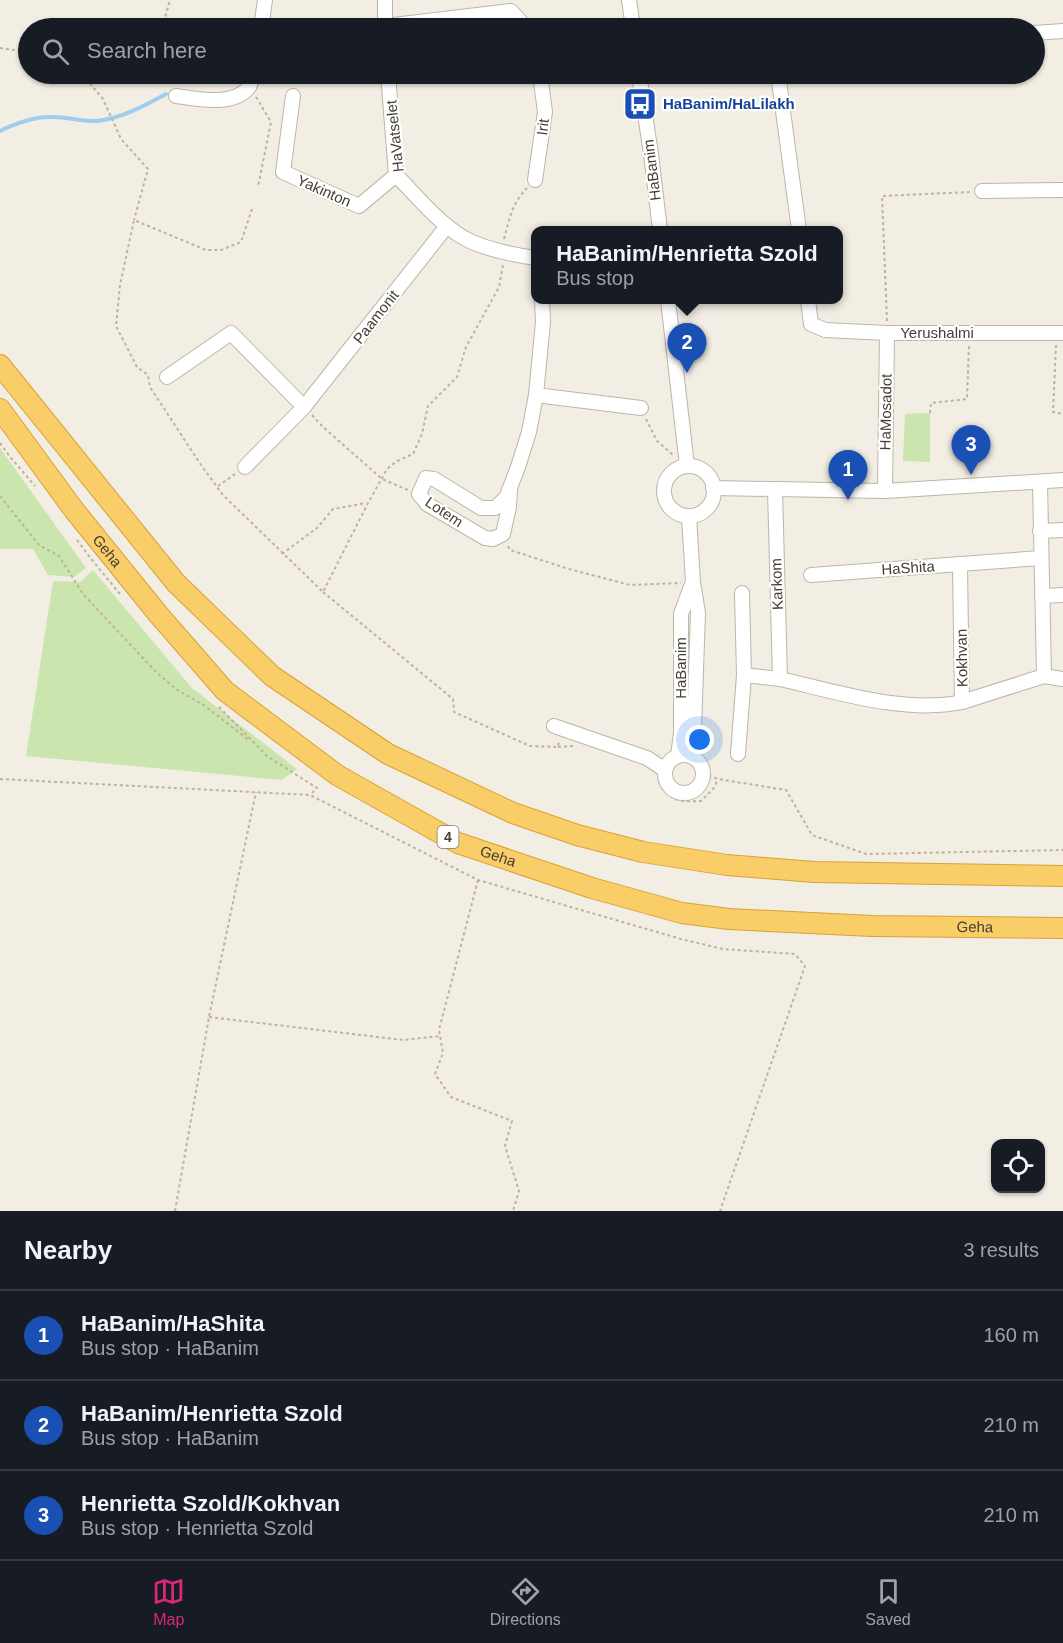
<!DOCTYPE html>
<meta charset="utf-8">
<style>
body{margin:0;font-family:Arial,sans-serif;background:#242831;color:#f1f3f6}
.controls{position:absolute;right:18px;bottom:18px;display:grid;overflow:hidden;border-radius:12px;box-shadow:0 2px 4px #0004}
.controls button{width:54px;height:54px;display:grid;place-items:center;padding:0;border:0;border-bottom:2px solid #363941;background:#171b24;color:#f1f3f6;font:30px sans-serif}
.you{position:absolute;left:700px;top:740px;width:21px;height:21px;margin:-15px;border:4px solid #fff;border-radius:50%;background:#1a73e8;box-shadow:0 0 0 9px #1a73e833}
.badge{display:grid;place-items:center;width:39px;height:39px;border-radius:50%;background:#db2777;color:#fff;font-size:20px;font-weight:700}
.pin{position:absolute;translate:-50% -50px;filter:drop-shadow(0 2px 3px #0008)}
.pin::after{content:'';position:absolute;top:32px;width:21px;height:18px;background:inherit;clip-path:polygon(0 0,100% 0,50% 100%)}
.popup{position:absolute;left:531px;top:226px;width:312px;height:78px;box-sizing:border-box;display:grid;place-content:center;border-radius:12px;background:#171b24;filter:drop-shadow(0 2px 4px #0005);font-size:20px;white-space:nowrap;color:#9ea1a6}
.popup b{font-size:22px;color:#f1f3f6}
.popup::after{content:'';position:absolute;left:50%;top:100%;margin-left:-12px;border:12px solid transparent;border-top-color:#171b24}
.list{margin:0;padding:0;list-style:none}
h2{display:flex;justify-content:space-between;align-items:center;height:78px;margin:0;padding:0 24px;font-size:26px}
h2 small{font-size:20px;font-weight:400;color:#9ea1a6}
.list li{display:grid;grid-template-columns:39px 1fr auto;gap:18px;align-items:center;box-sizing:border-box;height:90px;padding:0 24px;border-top:2px solid #363941}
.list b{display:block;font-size:22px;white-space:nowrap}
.list p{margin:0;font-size:20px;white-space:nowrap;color:#9ea1a6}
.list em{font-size:20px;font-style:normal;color:#9ea1a6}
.icon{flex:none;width:33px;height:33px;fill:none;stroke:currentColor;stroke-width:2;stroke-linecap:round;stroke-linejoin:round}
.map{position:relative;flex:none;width:1063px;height:1211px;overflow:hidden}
.search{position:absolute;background:#171b24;box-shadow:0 2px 4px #0004;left:18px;right:18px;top:18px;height:66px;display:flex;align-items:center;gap:15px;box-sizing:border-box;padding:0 21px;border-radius:33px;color:#9ea1a6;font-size:22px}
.sheet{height:348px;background:#171b24}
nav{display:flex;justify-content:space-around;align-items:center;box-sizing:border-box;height:84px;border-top:2px solid #363941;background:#171b24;font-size:16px;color:#9ea1a6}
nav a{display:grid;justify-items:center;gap:3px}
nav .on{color:#db2777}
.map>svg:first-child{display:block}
.green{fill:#cbe5ae}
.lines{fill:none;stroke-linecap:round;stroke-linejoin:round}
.stream{stroke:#a1ccee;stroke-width:4}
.minor-casing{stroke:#bdb6a7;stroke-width:16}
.highway-casing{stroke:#d8a238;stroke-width:22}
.path{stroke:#beb299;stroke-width:2;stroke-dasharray:3 3;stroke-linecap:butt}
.minor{stroke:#fff;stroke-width:14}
.highway{stroke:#f9cd67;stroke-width:20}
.labels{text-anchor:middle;stroke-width:4.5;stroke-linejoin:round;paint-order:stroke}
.shield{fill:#fff;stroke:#7c7871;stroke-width:1.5}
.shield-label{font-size:14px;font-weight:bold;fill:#443e34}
.transit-label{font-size:15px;font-weight:bold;fill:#164399;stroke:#fff;text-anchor:start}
.street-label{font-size:15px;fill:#443e34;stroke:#fff}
</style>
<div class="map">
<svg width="1063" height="1211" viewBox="0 0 1063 1211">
<rect width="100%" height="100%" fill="#f2eee4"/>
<g class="green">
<polygon points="930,413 930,462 903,461 905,414"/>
<polygon points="0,448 86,568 74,577 48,575 33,549 0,549"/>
<polygon points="93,570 192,688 297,769 282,780 26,756 53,581 80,582"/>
</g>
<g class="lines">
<path class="stream" d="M0,131C18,122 35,116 54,117C68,117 83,122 97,121C122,118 144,106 166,94"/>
<g class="minor-casing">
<g id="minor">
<polyline points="385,0 385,28"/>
<polyline points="629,0 633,28"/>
<polyline points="385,26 511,11 526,28"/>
<polyline points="261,28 265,0"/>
<polyline points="1034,33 1063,31"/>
<path d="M388,74L396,175C418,197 444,230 472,242C493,251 514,255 536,258"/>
<polyline points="639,74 651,154 660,230"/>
<polyline points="778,74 799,230"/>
<path d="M176,96C197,99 234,107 249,87C251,84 252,77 253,74"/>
<polyline points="293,96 283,172 359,206 396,175"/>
<polyline points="535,180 545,112 540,74"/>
<polyline points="982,191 1063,190"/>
<polyline points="668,300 687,466"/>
<polyline points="808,300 811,324 825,330 887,333 1063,333"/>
<polyline points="167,377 231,333 304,407"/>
<polyline points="536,395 641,408"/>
<circle cx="689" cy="491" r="25"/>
<polyline points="245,467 304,407 447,226"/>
<polyline points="1040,482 1044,676"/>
<polyline points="713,488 885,491 1063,480"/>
<polyline points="510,489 509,507 503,534 493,539 485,538 427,504 419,494 426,478 434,479 481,508 495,508 506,498 518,467 529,432 536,395 543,322 542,300"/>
<path d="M775,489L780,679C837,692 905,714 962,702"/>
<polyline points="885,491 887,333"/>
<polyline points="689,516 693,582 698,613 693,757"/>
<polyline points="1040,531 1063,530"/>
<polyline points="960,564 962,702 1044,676 1063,679"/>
<polyline points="811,575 1041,558"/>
<polyline points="1042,596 1063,595"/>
<polyline points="744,675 780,679"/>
<polyline points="554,726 647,758 665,770"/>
<polyline points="738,754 744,675 742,593"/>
<circle cx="684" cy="774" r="19"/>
<polyline points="678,756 681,733 681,614 692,584"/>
</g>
</g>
<g class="highway-casing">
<g id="highway">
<polyline points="0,365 176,583 272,676 388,754 513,813 577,835 643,852 727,865 814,872 1063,876"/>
<path id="s1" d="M0,409L74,510L158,614L225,691L337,775L458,843L592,888L682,913L729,919L872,926L1063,928"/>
</g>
</g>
<g class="path">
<polyline points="162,28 170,0"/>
<polyline points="0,48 28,52"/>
<polyline points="82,74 103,99 121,139 148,169 134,220"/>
<polyline points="256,97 271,122 258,187"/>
<polyline points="252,209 241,242 221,250 206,250 134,220 120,285 116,326 137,367 148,375 150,387 201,465 223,495 323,592 368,503 387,469 397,461 413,454 422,434 428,406 457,377 466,347 499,287 503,265"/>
<path d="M504,239C509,220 512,203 527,188"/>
<polyline points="887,321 882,196 970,192"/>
<polyline points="1056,345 1053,412 1063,414"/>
<polyline points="930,413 931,403 967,399 969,345"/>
<polyline points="312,415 322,426 382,479 408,490"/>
<polyline points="646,419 657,441 673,455"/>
<polyline points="0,443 11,458 35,486"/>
<polyline points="218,486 235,474"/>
<polyline points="0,496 39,545 59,556 83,594 156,672 176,689 205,706 250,741"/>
<polyline points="77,540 92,560 120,594"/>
<polyline points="508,546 510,550 569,569 630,585 681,583"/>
<polyline points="282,554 317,528 333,509 366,503"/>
<polyline points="323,592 453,699 454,712 530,746 558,747 559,740"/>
<polyline points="219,707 267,756 317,788 310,795"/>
<polyline points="558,747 573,746"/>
<polyline points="703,773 718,779 786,790 812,835 866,854 1063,850"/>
<polyline points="0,779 310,795 478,880 681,939 723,949 795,954 805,966 720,1211"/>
<path d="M659,782C672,802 677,802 701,801L714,788L718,779"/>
<polyline points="478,880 439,1030 443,1053 435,1074 451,1097 512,1121 505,1146 519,1191 513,1211"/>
<polyline points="209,1017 403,1040 440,1036"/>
<polyline points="175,1211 209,1017 256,792"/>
</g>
<use href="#minor" class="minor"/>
<use href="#highway" class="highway"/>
</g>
<defs>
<g id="bus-square" transform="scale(1.725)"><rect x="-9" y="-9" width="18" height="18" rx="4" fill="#1a4fb4" stroke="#fff"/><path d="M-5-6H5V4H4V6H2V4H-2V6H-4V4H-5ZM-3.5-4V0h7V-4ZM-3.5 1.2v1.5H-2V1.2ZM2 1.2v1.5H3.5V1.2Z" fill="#fff"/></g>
</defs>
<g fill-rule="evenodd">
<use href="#bus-square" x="640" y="104"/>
</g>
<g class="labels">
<rect class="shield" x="437.5" y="826" width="21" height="22" rx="4.5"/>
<g class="shield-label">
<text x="448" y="842">4</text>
</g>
<g class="transit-label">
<text x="663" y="109">HaBanim/HaLilakh</text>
</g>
<g class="street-label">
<text transform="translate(543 127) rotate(-83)" y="5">Irit</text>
<text transform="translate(395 136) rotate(-96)" y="5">HaVatselet</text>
<text transform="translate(652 170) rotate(-97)" y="5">HaBanim</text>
<text transform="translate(324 191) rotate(24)" y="5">Yakinton</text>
<text transform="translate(376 317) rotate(-52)" y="5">Paamonit</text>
<text x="937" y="338">Yerushalmi</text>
<text transform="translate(886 412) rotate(-89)" y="5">HaMosadot</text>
<text transform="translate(444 512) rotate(34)" y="5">Lotem</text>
<text dy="5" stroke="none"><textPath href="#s1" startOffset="178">Geha</textPath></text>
<text transform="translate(908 568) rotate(-4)" y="5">HaShita</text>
<text transform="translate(777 584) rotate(-92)" y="5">Karkom</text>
<text transform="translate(962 658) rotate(-91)" y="5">Kokhvan</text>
<text transform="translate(681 668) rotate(-90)" y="5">HaBanim</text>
<text dy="5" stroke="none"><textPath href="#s1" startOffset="682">Geha</textPath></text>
<text dy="5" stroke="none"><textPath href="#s1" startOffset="1168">Geha</textPath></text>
</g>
</g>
</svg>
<div class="controls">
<button><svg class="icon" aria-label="locate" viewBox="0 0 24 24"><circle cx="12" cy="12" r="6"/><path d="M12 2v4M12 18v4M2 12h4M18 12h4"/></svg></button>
</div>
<div class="you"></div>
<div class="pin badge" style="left:848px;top:500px;background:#1a4fb4">1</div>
<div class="pin badge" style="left:687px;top:373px;background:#1a4fb4">2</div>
<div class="popup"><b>HaBanim/Henrietta Szold</b>Bus stop</div>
<div class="pin badge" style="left:971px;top:475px;background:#1a4fb4">3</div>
<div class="search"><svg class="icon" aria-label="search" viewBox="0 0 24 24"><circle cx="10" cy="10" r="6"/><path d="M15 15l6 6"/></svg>Search here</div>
</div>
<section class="sheet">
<h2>Nearby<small>3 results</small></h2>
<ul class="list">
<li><span class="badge" style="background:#1a4fb4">1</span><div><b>HaBanim/HaShita</b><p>Bus stop · HaBanim</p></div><em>160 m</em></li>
<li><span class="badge" style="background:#1a4fb4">2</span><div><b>HaBanim/Henrietta Szold</b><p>Bus stop · HaBanim</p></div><em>210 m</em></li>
<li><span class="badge" style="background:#1a4fb4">3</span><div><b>Henrietta Szold/Kokhvan</b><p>Bus stop · Henrietta Szold</p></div><em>210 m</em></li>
</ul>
</section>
<nav>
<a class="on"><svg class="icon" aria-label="map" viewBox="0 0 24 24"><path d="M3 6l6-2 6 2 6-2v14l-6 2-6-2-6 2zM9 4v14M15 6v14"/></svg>Map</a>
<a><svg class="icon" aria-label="directions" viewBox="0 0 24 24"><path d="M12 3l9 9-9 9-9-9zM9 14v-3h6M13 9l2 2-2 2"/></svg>Directions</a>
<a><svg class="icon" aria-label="saved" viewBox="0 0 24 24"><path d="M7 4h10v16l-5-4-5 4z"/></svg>Saved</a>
</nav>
